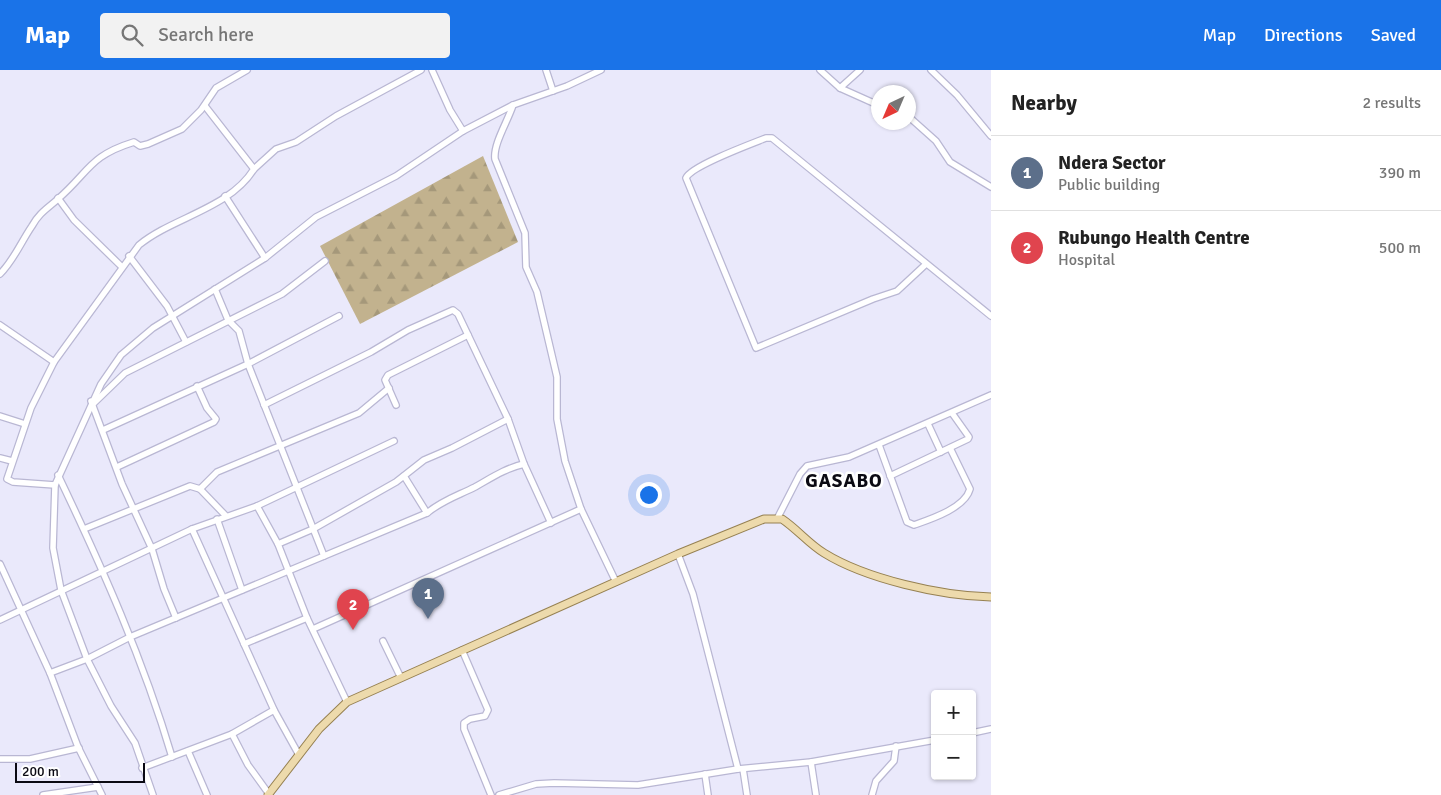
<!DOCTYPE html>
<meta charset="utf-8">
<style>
body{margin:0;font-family:Signika,sans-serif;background:#f2f2f2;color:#222}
.controls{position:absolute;right:15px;bottom:15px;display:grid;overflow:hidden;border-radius:5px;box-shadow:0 1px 4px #0004}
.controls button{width:45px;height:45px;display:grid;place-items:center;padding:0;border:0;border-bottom:1px solid #e0e0e0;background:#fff;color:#222;font:25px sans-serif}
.compass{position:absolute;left:871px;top:15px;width:45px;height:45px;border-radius:50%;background:#fff;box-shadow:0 1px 4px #0004;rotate:224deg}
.scale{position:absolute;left:15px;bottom:12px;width:130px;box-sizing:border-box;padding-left:5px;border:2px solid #0b0a13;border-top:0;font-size:14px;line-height:18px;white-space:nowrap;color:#0b0a13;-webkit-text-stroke:4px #fff;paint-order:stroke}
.you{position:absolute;left:648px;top:424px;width:18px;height:18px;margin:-12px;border:4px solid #fff;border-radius:50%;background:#1a73e8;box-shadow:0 0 0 8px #1a73e833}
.badge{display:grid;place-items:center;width:32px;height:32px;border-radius:50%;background:#1a73e8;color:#fff;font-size:16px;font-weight:700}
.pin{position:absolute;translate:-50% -41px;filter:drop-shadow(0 1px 2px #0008)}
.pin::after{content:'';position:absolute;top:26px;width:18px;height:15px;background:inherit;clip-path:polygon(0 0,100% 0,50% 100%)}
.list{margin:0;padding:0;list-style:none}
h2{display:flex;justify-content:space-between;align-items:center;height:65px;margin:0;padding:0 20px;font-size:21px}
h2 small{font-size:16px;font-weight:400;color:#767676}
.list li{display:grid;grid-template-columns:32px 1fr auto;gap:15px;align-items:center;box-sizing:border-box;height:75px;padding:0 20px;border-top:1px solid #e0e0e0}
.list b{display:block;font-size:19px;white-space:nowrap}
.list p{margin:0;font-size:16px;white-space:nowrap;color:#767676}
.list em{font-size:16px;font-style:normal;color:#767676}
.icon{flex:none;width:28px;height:28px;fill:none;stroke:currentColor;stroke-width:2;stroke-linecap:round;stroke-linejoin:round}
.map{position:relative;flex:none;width:991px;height:725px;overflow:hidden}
header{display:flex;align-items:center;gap:30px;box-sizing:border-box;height:70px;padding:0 25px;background:#1a73e8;color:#fff}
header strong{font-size:24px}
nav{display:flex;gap:28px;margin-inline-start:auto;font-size:18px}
.search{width:350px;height:45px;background:#f2f2f2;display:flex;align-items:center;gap:12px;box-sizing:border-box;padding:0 18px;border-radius:5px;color:#767676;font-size:19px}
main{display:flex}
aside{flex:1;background:#fff}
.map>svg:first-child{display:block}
.forest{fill:url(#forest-firs)}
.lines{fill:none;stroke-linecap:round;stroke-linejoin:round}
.minor-casing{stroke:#b9b7d3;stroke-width:8}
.major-casing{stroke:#968152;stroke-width:9}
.minor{stroke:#fff;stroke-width:5.5}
.major{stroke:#eddaac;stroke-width:7}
.labels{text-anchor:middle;stroke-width:5;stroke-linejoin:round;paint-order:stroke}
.district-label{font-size:19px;font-weight:bold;letter-spacing:1px;fill:#0b0a13;stroke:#fff}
</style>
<header>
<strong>Map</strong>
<div class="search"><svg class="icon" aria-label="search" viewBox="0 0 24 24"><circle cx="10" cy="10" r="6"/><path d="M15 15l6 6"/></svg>Search here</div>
<nav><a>Map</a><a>Directions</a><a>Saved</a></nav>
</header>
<main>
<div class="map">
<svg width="991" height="725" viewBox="0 0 991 725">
<defs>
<pattern id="forest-firs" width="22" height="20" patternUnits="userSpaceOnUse" patternTransform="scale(1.25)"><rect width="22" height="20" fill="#c2b28e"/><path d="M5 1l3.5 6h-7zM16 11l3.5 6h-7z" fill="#a5987a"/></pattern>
</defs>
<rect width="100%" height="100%" fill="#eae9fb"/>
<polygon class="forest" points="483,86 518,172 360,254 320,176"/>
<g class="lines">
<g class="minor-casing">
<g id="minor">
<polyline points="432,0 450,40 463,61"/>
<polyline points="546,0 553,21"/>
<polyline points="820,0 840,18 878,35"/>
<polyline points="931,0 957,25 991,66"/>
<polyline points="840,18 860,0"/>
<path d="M513,35C508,51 493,74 495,89L525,163L526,197L537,222L557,307V349L565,391L581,439L616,512"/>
<polyline points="908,46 936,71 950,92 991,117"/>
<polyline points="254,99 276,79 296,72 336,46 421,0"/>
<polyline points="225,126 265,188"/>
<polyline points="58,128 74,150 122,197"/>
<polyline points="129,186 167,236 186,272"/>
<path d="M925,195L897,221L873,229L756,278L686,108C691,96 751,74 766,68H772L991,246"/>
<path d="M0,204C14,190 21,172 32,156C39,143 48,138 58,129C90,101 89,86 134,72L140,76L148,74L182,59L201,40L216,18L247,0"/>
<polyline points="215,219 228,250 239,261 248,294 324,486"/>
<polyline points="0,255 54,292"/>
<polyline points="91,331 122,414 152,479 164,519 176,548"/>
<polyline points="93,334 125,303 282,224 325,191"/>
<polyline points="264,335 371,282 408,260 453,240 458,244 508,349 524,394 551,453"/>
<polyline points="396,335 385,310 388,305 468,265"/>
<polyline points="0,346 25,354"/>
<polyline points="928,354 941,382"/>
<polyline points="103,360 248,294 339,246"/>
<path d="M879,375L907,452L914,455C931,449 965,438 970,419L950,378"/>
<polyline points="0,388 12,391"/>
<polyline points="117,397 214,352 216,349 207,338 197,316"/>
<path d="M58,405C102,497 143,589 172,687"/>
<polyline points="404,406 427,443"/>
<polyline points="890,406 968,369 969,367 952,343"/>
<path d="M55,415L13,412L7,409L31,338L54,292L139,175C173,147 229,139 254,99L205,36"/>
<polyline points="200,419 226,446"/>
<polyline points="257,436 278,474 307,548 347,632"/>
<polyline points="778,447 800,404 807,396 849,387 991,325"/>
<polyline points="217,449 242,520"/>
<polyline points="84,459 190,416 200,419 217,402 359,343 389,318"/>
<polyline points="192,459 274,640 299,685"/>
<polyline points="278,474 313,459 396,412 424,390 452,378 508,349"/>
<polyline points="678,484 693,524 738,699"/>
<polyline points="0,494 50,603 78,677 102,725"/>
<polyline points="0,550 192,459 257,436 394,371"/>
<polyline points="313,559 581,439"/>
<polyline points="383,571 401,608"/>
<polyline points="244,574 307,548"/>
<polyline points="462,580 488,640 485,646 470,649 464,653 464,659 491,725"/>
<path d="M50,603L87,589L130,567L427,443C443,430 457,426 475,417C491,408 506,398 524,394"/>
<polyline points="972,663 991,659"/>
<polyline points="232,664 248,695 269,724"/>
<polyline points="188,681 207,725"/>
<polyline points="0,689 30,689 79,678"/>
<polyline points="811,692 816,725"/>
<polyline points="142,698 232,664 274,640"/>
<polyline points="743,699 747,725"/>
<polyline points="705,704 708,725"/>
<polyline points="43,725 98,717"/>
<polyline points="153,725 135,673 111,636 87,589 61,520 53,478 55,415 101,314 121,285 153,258 265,188 316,147 396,106 463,61 513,35 567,16 601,0"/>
<polyline points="499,725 536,714 554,713 638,715 738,699 811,692 935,670"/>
<polyline points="872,725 876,711 894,691 896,676"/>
</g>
</g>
<g class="major-casing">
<path id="major" d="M268,725L319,659L347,632L678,484L764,449H782C797,459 809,474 824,483C866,509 941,526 991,527"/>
</g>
<use href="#minor" class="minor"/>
<use href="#major" class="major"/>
</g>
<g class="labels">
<g class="district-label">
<text x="844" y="417">GASABO</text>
</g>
</g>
</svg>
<div class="controls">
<button>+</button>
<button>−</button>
</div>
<svg class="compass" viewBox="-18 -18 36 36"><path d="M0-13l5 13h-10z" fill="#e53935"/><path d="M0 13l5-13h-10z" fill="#767676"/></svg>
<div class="scale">200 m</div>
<div class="you"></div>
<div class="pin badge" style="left:428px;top:549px;background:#5c6f8a">1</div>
<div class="pin badge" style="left:353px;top:560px;background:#e0444e">2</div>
</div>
<aside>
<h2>Nearby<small>2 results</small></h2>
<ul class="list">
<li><span class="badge" style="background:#5c6f8a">1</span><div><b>Ndera Sector</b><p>Public building</p></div><em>390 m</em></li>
<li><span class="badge" style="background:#e0444e">2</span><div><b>Rubungo Health Centre</b><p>Hospital</p></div><em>500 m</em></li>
</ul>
</aside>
</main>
